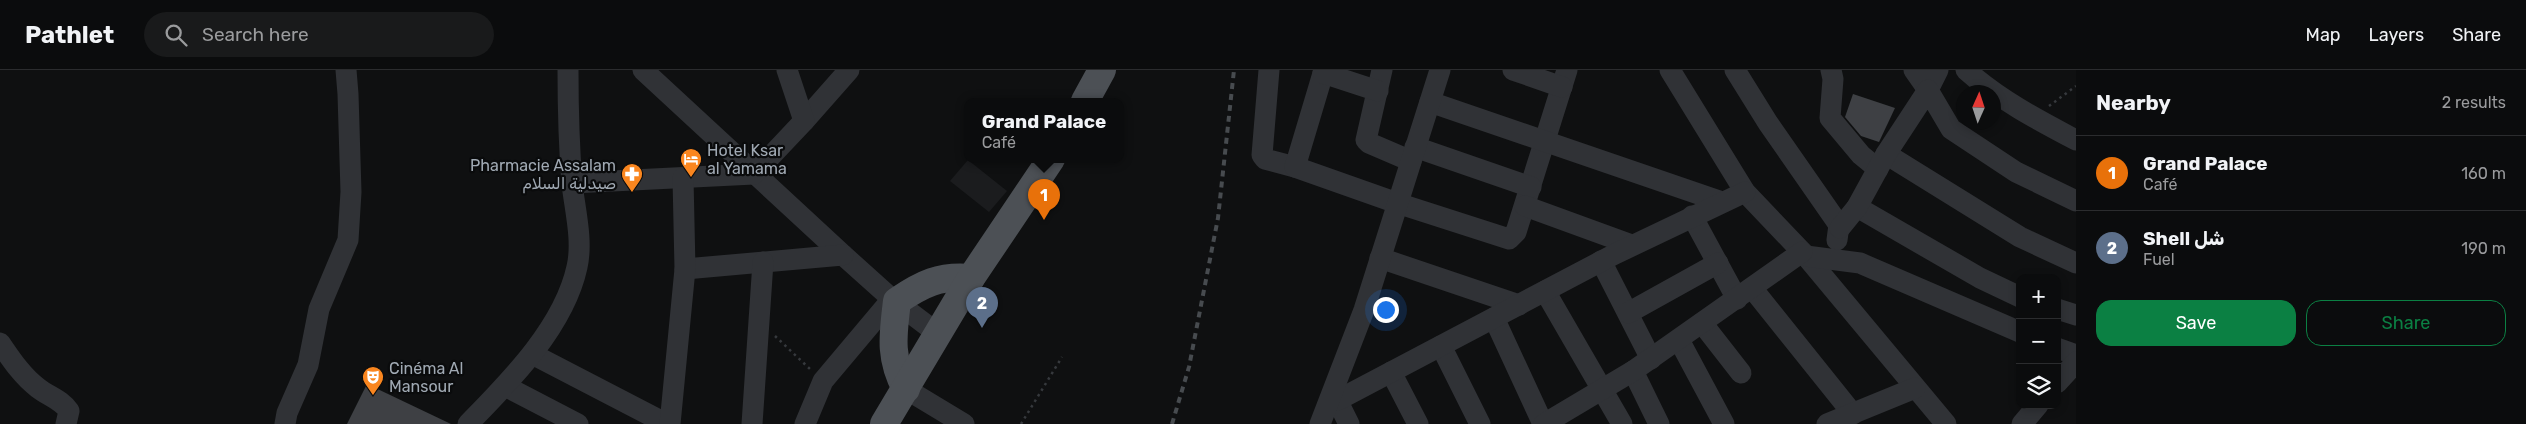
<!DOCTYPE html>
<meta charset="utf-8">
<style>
body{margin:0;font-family:Rubik,"Noto Sans Arabic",sans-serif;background:#191a1b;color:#f1f3f6}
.controls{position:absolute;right:15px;bottom:15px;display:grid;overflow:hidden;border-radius:10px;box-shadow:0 2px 8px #0003}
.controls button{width:45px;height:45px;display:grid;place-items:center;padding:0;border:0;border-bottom:1px solid #2b2c2e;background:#0b0c0d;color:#f1f3f6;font:25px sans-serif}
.compass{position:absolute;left:1956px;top:15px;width:45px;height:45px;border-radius:50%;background:#0b0c0d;box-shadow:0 2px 8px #0003;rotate:3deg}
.you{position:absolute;left:1385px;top:239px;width:18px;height:18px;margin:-12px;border:4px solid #fff;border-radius:50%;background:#1a73e8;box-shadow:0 0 0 8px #1a73e833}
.badge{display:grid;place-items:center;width:32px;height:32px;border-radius:50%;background:#0b8043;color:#fff;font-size:16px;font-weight:700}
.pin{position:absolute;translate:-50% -41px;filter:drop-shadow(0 1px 2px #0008)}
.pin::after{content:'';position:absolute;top:26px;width:18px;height:15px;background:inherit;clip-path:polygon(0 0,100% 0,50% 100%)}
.popup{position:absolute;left:964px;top:28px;width:160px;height:65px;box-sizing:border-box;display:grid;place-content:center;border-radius:10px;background:#0b0c0d;filter:drop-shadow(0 1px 4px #0005);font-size:16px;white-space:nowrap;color:#9a9b9d}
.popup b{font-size:19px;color:#f1f3f6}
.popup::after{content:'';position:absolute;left:50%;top:100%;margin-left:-10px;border:10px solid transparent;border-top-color:#0b0c0d}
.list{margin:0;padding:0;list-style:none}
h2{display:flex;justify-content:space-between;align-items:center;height:65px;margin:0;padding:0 20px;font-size:21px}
h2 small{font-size:16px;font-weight:400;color:#9a9b9d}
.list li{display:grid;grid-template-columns:32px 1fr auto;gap:15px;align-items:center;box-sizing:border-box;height:75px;padding:0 20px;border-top:1px solid #2b2c2e}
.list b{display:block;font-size:19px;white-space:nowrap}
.list p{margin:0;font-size:16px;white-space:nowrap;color:#9a9b9d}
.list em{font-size:16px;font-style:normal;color:#9a9b9d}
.actions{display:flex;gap:10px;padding:15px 20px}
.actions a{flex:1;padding:11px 0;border:1px solid #0b8043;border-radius:15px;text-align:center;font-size:18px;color:#0b8043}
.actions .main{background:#0b8043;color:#fff}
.icon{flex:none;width:28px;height:28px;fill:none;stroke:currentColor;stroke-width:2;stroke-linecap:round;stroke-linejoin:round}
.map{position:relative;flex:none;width:2076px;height:354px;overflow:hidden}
header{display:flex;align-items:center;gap:30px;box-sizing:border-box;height:70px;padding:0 25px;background:#0b0c0d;border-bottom:1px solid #2b2c2e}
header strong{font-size:24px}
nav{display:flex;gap:28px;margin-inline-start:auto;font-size:18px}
.search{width:350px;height:45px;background:#191a1b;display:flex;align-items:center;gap:12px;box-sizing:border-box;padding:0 18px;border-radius:28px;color:#9a9b9d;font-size:19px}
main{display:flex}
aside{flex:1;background:#0b0c0d}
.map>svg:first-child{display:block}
.built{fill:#1b1c1e}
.building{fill:#3e4044}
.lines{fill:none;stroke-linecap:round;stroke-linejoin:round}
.path{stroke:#36393d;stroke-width:2.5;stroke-dasharray:2.5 4;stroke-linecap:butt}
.minor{stroke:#303236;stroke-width:21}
.major{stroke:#4c5055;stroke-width:28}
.rail{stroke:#474b4f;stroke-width:4;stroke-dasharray:6 5;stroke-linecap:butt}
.labels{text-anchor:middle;stroke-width:4.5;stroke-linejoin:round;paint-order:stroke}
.poi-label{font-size:16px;fill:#a0a9b3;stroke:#0a0b0c;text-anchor:start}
</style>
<header>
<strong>Pathlet</strong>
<div class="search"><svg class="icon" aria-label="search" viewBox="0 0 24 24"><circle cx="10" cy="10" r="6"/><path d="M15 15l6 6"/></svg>Search here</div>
<nav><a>Map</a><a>Layers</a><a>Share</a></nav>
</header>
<main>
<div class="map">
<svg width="2076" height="354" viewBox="0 0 2076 354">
<rect width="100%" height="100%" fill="#0f1011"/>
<polygon class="built" points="968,90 1007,121 989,142 950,111"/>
<g class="building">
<polygon points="1853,24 1895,38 1879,72 1861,66 1845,47"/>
<polygon points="367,314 451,354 347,354"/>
</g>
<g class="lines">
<g class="path">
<polyline points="2049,36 2076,16"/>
<polyline points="775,266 811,300"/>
<polyline points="1021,354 1062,287"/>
</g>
<g class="minor">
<polyline points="643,0 843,185 892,229 937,263"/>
<polyline points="1269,0 1262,85 1265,89 1295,97"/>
<polyline points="1324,0 1295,97 1397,133 1509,169 1516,162 1567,0"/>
<polyline points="1382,0 1366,70 1369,73 1411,91"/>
<polyline points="1513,0 1562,17"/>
<polyline points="1670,0 1745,122 1806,186 1946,354"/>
<polyline points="1735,0 1768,53 1839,155 1837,170"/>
<polyline points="1831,0 1833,9 1830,48 1861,85 1878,99"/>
<polyline points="1914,0 1928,20 1938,0"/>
<path d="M1966,0C1998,29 2038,50 2076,70"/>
<polyline points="1323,3 1378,21"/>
<polyline points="1430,32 1722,132"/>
<polyline points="804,51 849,0"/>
<polyline points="1415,77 1531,117"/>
<polyline points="1886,84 2020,167 2076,193"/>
<polyline points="572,113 754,104 804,51 787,0"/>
<polyline points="1525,136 1632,175"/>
<polyline points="1857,137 1980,208 2020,227"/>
<polyline points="1692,146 1737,229"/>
<polyline points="1840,158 1857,137 1886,84 1928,20 1951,59 2016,102 2076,131"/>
<polyline points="1806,186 1860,193 2020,262"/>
<polyline points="1380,188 1519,235"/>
<polyline points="1601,191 1651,289"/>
<polyline points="685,199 843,185"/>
<polyline points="1752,218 1853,344"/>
<polyline points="1545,221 1622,354"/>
<polyline points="2057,239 2076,245"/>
<polyline points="1628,243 1718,193"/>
<polyline points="1494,248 1543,354"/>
<polyline points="1702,253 1741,303"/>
<polyline points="1679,270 1724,354"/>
<path d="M0,273C11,289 22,306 38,318C48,326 62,330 69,341L66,354"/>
<polyline points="1441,276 1480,354"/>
<polyline points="2057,278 2076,285"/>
<polyline points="532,284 667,354"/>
<polyline points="1633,301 1659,354"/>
<polyline points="1391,302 1418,354"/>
<polyline points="2057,313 2076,292"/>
<polyline points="505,316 578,354"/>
<polyline points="906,319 964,354"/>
<polyline points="1333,322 1349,354"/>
<polyline points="1338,330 1615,184 1745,122"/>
<polyline points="285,354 287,343 308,295 319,239 348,170 351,122 348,24 346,0"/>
<path d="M468,354C510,311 564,257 577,197C583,171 575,140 572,114C569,76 568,38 568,0"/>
<polyline points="670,354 685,199 683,108"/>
<polyline points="752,354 763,192"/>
<polyline points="805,354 823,311 892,229"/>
<polyline points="1320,354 1364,240 1440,0"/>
<polyline points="1544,354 1633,301 1802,182"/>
<polyline points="1827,354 1915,318"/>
<polyline points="2022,354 2038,335"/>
</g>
<g class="major">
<polyline points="1085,31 1102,0"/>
<path d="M906,319C889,287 893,265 897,231C922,214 940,205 971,208"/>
<polyline points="884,354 971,208 1051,89"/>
</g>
<polyline class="rail" points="1172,354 1189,297 1218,148 1234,0"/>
</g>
<defs>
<g id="hotel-pin" transform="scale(1.125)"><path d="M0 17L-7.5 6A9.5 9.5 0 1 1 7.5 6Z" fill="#fa861f" stroke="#0a0b0c"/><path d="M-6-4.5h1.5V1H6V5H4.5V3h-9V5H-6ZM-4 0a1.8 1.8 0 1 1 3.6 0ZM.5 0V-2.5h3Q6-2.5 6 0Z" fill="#fff"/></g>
<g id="pharmacy-pin" transform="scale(1.125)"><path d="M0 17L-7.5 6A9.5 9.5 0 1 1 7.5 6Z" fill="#fa861f" stroke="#0a0b0c"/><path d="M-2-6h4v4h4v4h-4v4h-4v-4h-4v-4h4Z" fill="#fff"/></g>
<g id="theatre-pin" transform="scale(1.125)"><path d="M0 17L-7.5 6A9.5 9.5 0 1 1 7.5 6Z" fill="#fa861f" stroke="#0a0b0c"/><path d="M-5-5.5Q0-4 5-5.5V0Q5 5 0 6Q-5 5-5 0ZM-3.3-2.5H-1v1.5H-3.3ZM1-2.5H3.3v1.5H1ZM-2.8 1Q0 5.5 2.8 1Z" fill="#fff"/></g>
</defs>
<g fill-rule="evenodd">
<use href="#hotel-pin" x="691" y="89"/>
<use href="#pharmacy-pin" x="632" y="104"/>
<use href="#theatre-pin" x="373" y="307"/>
</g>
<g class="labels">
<g class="poi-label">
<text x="707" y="86">Hotel Ksar<tspan x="707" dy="18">al Yamama</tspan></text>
<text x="616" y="101" text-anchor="end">Pharmacie Assalam<tspan x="616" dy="18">صيدلية السلام</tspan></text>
<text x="389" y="304">Cinéma Al<tspan x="389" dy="18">Mansour</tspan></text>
</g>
</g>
</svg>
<div class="controls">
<button>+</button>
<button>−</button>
<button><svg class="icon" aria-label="layers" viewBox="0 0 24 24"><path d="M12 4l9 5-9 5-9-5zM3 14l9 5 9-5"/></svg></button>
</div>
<svg class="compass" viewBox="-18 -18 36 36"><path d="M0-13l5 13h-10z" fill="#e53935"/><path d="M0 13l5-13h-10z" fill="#9a9b9d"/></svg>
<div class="you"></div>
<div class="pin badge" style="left:1044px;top:150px;background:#e8710a">1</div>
<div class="popup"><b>Grand Palace</b>Café</div>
<div class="pin badge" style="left:982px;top:258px;background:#5c6f8a">2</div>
</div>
<aside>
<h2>Nearby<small>2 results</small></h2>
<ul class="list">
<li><span class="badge" style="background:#e8710a">1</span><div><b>Grand Palace</b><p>Café</p></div><em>160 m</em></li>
<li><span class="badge" style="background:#5c6f8a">2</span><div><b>Shell شل</b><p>Fuel</p></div><em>190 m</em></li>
</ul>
<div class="actions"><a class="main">Save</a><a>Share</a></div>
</aside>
</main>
